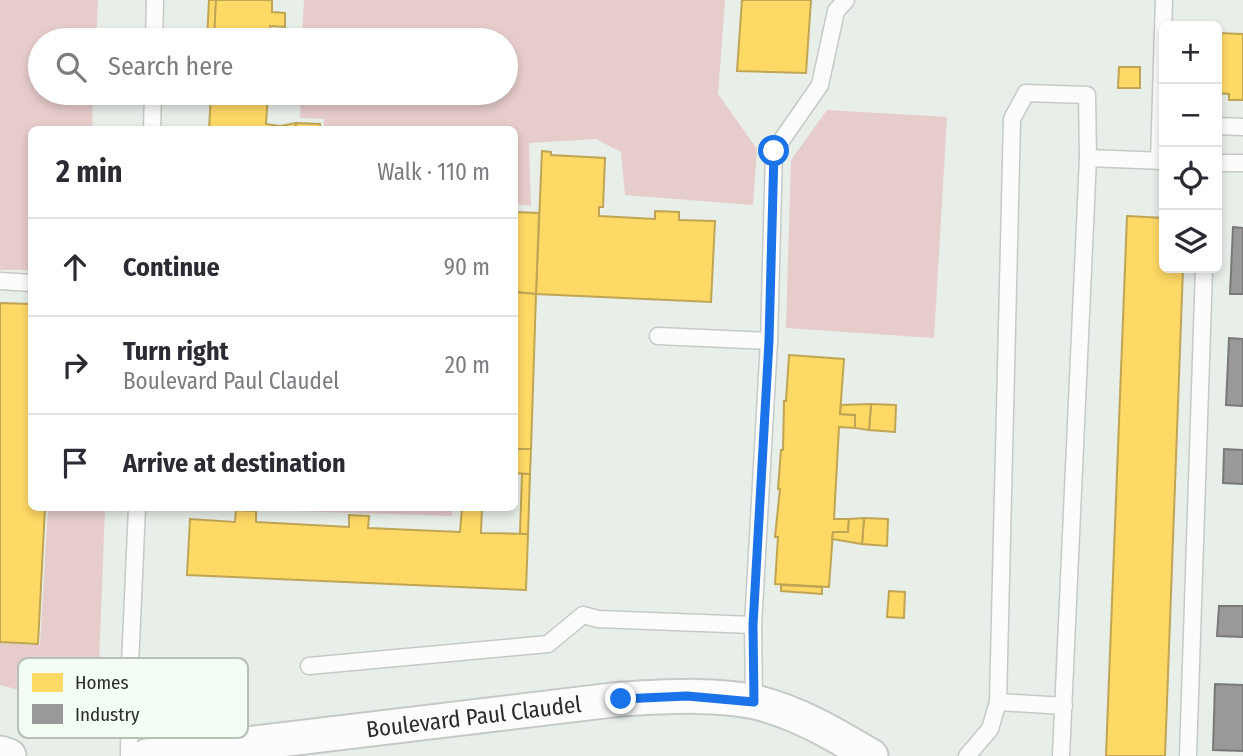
<!DOCTYPE html>
<meta charset="utf-8">
<style>
body{margin:0;font-family:"Fira Sans Condensed",sans-serif;background:#f7f7f7;color:#2b2b33}
.controls{position:absolute;right:21px;top:21px;display:grid;overflow:hidden;border-radius:10px;box-shadow:0 4px 10px #0003}
.controls button{width:63px;height:63px;display:grid;place-items:center;padding:0;border:0;border-bottom:2px solid #e1e1e2;background:#fff;color:#2b2b33;font:35px sans-serif}
.stop{position:absolute;width:21px;height:21px;margin:-16px;border:5px solid #1a73e8;border-radius:50%;background:#fff}
.stop.end{background:#1a73e8;border-color:#fff;box-shadow:0 2px 7px #0008}
.list{margin:0;padding:0;list-style:none}
h2{display:flex;justify-content:space-between;align-items:center;height:91px;margin:0;padding:0 28px;font-size:30px}
h2 small{font-size:23px;font-weight:400;color:#7c7c81}
.list li{display:grid;grid-template-columns:46px 1fr auto;gap:21px;align-items:center;box-sizing:border-box;height:98px;padding:0 28px;border-top:2px solid #e1e1e2}
.list b{display:block;font-size:26px;white-space:nowrap}
.list p{margin:0;font-size:23px;white-space:nowrap;color:#7c7c81}
.list em{font-size:23px;font-style:normal;color:#7c7c81}
.icon{flex:none;width:38px;height:38px;fill:none;stroke:currentColor;stroke-width:2;stroke-linecap:round;stroke-linejoin:round}
.map{position:relative;flex:none;width:1243px;height:756px;overflow:hidden}
.search{position:absolute;background:#fff;box-shadow:0 4px 10px #0003;left:28px;top:28px;width:490px;height:77px;display:flex;align-items:center;gap:18px;box-sizing:border-box;padding:0 24px;border-radius:38px;color:#7c7c81;font-size:26px}
.panel{position:absolute;background:#fff;box-shadow:0 4px 10px #0003;left:28px;top:126px;width:490px;height:385px;border-radius:10px}
.map>svg:first-child{display:block}
.green{fill:#e6cccb}
.homes{fill:#ffd966;stroke:#bfa554;stroke-width:2}
.industry{fill:#999;stroke:#787978;stroke-width:2}
.lines{fill:none;stroke-linecap:round;stroke-linejoin:round}
.lane-casing{stroke:#c5cac6;stroke-width:19}
.street-casing{stroke:#c5cac6;stroke-width:37}
.lane{stroke:#fcfcfc;stroke-width:16}
.street{stroke:#fcfcfc;stroke-width:33}
.route{stroke:#1a73e8;stroke-width:9}
.labels{text-anchor:middle;stroke-width:7;stroke-linejoin:round;paint-order:stroke}
.street-label{font-size:23px;fill:#2a2d2a;stroke:#f3fdf3}
.key{fill:#f3fdf3;stroke:#b7bfb7;stroke-width:2}
.key-label{font-size:19px;fill:#2a2d2a}
</style>
<div class="map">
<svg width="1243" height="756" viewBox="0 0 1243 756">
<rect width="100%" height="100%" fill="#e8eee8"/>
<g class="green">
<polygon points="0,0 98,0 96,40 40,40 40,93 93,93 92,129 32,130 31,270 0,270"/>
<polygon points="304,0 725,0 718,94 757,149 753,205 625,195 621,152 596,139 529,143 531,206 515,204 514,130 324,129 324,119 300,118 301,93 506,93 506,40 302,40"/>
<polygon points="827,110 947,117 934,338 786,328 791,160"/>
<polygon points="48,508 105,508 99,664 91,681 76,699 31,693 0,685 0,643 40,645"/>
<polygon points="199,508 453,508 452,516"/>
</g>
<g class="homes">
<polygon points="209,0 216,0 214,40 207,40"/>
<polygon points="216,0 272,0 272,12 285,13 285,27 270,26 270,40 214,40"/>
<polygon points="742,0 811,0 806,73 737,71"/>
<polygon points="1217,33 1243,34 1243,100 1229,100 1229,94 1217,93"/>
<polygon points="1119,67 1140,67 1140,88 1118,88"/>
<polygon points="211,93 268,93 266,124 280,126 280,130 209,130"/>
<polygon points="296,123 320,124 320,130 295,130"/>
<polygon points="296,123 295,130 280,130 280,126"/>
<polygon points="542,151 551,152 551,155 605,158 603,207 599,207 599,216 655,219 655,211 679,212 679,220 715,221 711,302 536,294"/>
<polygon points="514,212 539,213 536,294 514,292"/>
<polygon points="1127,216 1164,218 1164,268 1183,268 1165,756 1106,756"/>
<polygon points="514,292 536,294 531,449 514,449"/>
<polygon points="0,303 32,304 32,508 45,508 38,644 0,642"/>
<polygon points="789,355 844,359 840,414 855,415 855,428 839,427 834,519 849,519 848,532 833,532 829,587 775,584 778,537 775,537 780,489 778,489 781,450 783,450 784,401 786,401"/>
<polygon points="871,404 896,405 895,432 869,430"/>
<polygon points="871,404 869,430 855,428 855,415 840,414 841,405"/>
<polygon points="514,449 531,449 530,474 514,473"/>
<polygon points="522,474 530,474 528,534 520,534"/>
<polygon points="462,508 482,508 481,533 528,534 526,590 187,575 190,519 235,522 236,510 256,511 256,522 349,527 349,515 369,516 368,528 460,532"/>
<polygon points="864,518 888,519 887,546 862,544"/>
<polygon points="864,518 862,544 832,539 833,532 848,532 849,519"/>
<polygon points="781,585 822,587 822,594 781,591"/>
<polygon points="889,591 905,592 904,618 887,617"/>
</g>
<g class="industry">
<polygon points="1233,227 1243,228 1243,294 1230,294"/>
<polygon points="1229,338 1243,339 1243,406 1226,405"/>
<polygon points="1224,449 1243,450 1243,484 1223,483"/>
<polygon points="1219,606 1243,606 1243,637 1217,636"/>
<polygon points="1215,684 1243,685 1243,751 1213,750"/>
</g>
<g class="lines">
<g class="lane-casing">
<g id="lane">
<polyline points="154,40 155,0"/>
<polyline points="1217,126 1243,127"/>
<polyline points="152,130 153,93"/>
<polyline points="1088,158 1164,161"/>
<polyline points="1159,161 1164,0"/>
<polyline points="1217,163 1243,163"/>
<polyline points="0,281 32,283"/>
<polyline points="658,336 769,341"/>
<polyline points="309,666 548,644 583,615 598,619 753,625"/>
<polyline points="754,702 753,625 769,341 774,151 820,85 836,11 846,0"/>
<polyline points="998,702 1064,706"/>
<polyline points="129,756 130,665 137,508"/>
<polyline points="967,756 990,729 998,702 1012,119 1026,93 1087,95 1088,158 1061,756"/>
<polyline points="1188,756 1204,268"/>
</g>
</g>
<g class="street-casing">
<g id="street">
<polyline points="0,753 9,756"/>
<path id="s1" d="M147,756L621,699C662,697 715,693 755,702C797,712 834,734 871,756"/>
</g>
</g>
<use href="#lane" class="lane"/>
<use href="#street" class="street"/>
</g>
<g class="lines">
<polyline class="route" points="621,699 687,696 754,702 753,625 769,341 774,151"/>
</g>
<g class="labels">
<g class="street-label">
<text dy="8" stroke="none"><textPath href="#s1" startOffset="329">Boulevard Paul Claudel</textPath></text>
</g>
</g>
<rect x="18" y="658" width="230" height="80" rx="10" class="key"/>
<rect x="32" y="673" width="31" height="19" fill="#ffd966"/>
<rect x="32" y="704" width="31" height="20" fill="#999"/>
<g class="key-label">
<text x="75" y="689">Homes</text>
<text x="75" y="721">Industry</text>
</g>
</svg>
<div class="controls">
<button>+</button>
<button>−</button>
<button><svg class="icon" aria-label="locate" viewBox="0 0 24 24"><circle cx="12" cy="12" r="6"/><path d="M12 2v4M12 18v4M2 12h4M18 12h4"/></svg></button>
<button><svg class="icon" aria-label="layers" viewBox="0 0 24 24"><path d="M12 4l9 5-9 5-9-5zM3 14l9 5 9-5"/></svg></button>
</div>
<div class="stop" style="left:774px;top:151px"></div>
<div class="stop end" style="left:621px;top:699px"></div>
<div class="search"><svg class="icon" aria-label="search" viewBox="0 0 24 24"><circle cx="10" cy="10" r="6"/><path d="M15 15l6 6"/></svg>Search here</div>
<section class="panel">
<h2>2 min<small>Walk · 110 m</small></h2>
<ul class="list">
<li><svg class="icon" aria-label="ahead" viewBox="0 0 24 24"><path d="M12 20V5M6 11l6-6 6 6"/></svg><div><b>Continue</b></div><em>90 m</em></li>
<li><svg class="icon" aria-label="right" viewBox="0 0 24 24"><path d="M7 20v-9h11M14 6l5 5-5 5"/></svg><div><b>Turn right</b><p>Boulevard Paul Claudel</p></div><em>20 m</em></li>
<li><svg class="icon" aria-label="arrive" viewBox="0 0 24 24"><path d="M6 21V4h12l-3 4 3 4H6"/></svg><div><b>Arrive at destination</b></div></li>
</ul>
</section>
</div>
